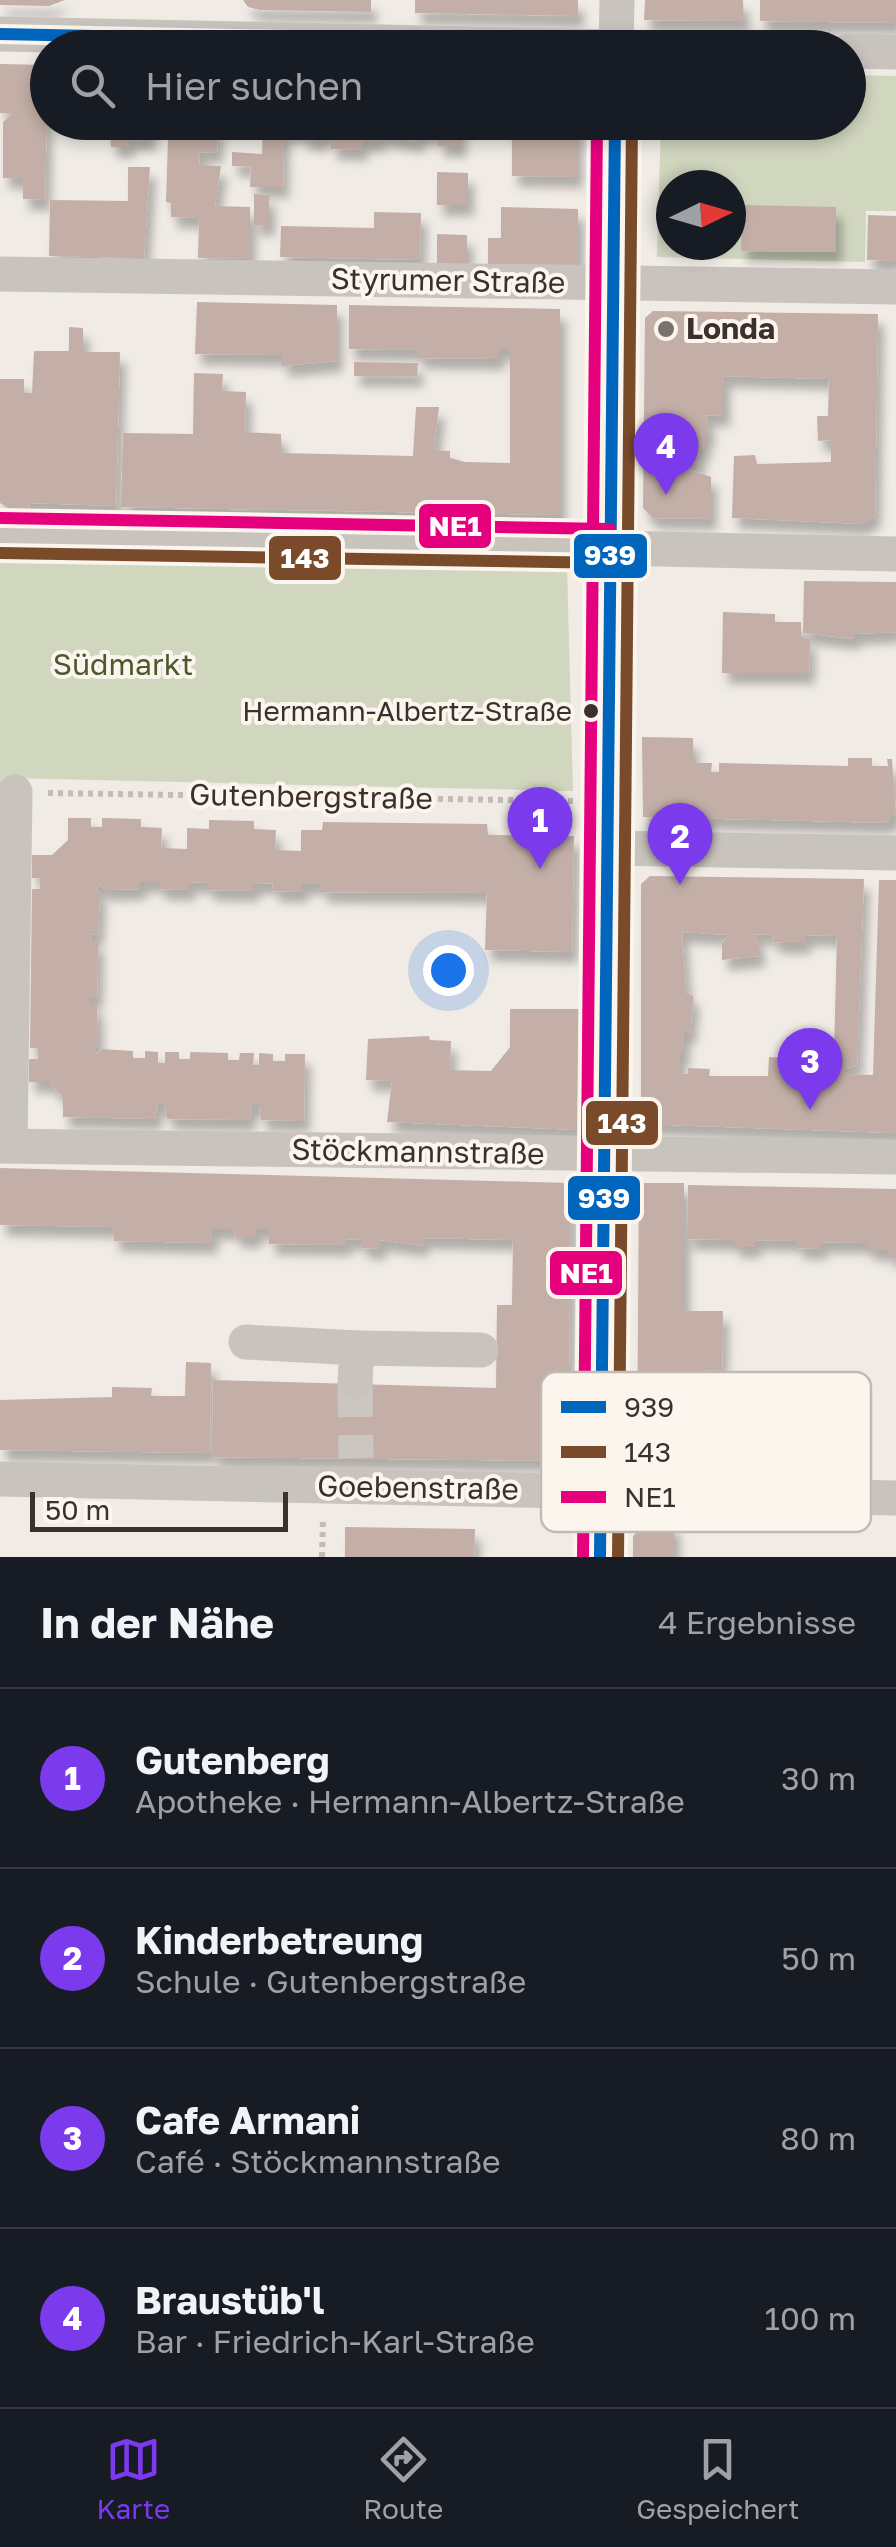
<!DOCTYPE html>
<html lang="de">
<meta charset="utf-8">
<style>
body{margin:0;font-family:"Golos Text",sans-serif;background:#20242c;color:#f1f3f6}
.compass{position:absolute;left:656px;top:170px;width:90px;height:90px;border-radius:50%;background:#171b24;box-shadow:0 5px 15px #0003;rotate:85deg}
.scale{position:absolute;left:30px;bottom:25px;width:258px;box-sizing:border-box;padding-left:10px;border:5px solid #3b302b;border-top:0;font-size:28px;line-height:35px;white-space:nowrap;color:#3b302b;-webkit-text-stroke:8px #fbf5ee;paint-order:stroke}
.you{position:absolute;left:448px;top:970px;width:35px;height:35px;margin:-25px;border:8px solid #fff;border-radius:50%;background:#1a73e8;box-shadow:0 0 0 15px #1a73e833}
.badge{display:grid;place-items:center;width:65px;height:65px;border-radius:50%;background:#7c3aed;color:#fff;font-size:32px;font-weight:700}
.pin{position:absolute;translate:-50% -82px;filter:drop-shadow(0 2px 5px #0008)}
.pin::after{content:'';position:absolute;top:52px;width:35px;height:30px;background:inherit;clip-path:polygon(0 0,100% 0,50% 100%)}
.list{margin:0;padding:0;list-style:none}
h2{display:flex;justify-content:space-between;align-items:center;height:130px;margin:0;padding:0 40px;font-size:42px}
h2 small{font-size:32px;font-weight:400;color:#9ea1a6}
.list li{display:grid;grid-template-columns:65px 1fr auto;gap:30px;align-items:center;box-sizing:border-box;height:180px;padding:0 40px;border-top:2px solid #363941}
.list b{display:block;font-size:38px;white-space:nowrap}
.list p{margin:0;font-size:32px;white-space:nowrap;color:#9ea1a6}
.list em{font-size:32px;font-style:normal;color:#9ea1a6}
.icon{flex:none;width:55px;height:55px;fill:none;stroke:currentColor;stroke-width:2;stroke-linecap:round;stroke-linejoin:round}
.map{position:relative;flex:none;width:896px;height:1557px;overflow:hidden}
.search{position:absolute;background:#171b24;box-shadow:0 5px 15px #0003;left:30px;right:30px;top:30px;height:110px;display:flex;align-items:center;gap:25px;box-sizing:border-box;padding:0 35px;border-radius:55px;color:#9ea1a6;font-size:38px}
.sheet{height:850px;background:#171b24}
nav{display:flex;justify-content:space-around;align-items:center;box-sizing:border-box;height:140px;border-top:2px solid #363941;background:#171b24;font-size:28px;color:#9ea1a6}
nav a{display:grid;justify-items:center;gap:5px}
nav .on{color:#7c3aed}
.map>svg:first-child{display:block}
.green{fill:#d1d6bf;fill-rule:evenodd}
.building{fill:#c3afa7;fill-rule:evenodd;filter:url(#shadow)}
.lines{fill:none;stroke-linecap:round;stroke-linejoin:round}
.minor-tunnel{stroke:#ccc6c0;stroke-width:35;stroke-dasharray:35 18;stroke-linecap:butt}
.path{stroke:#c2bbb6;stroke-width:6;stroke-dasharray:5 5;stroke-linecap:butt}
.minor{stroke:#c9c3be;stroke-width:35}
.bus-1-casing{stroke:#fbf5ee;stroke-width:20}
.bus-2-casing{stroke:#fbf5ee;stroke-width:20}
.bus-3-casing{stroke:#fbf5ee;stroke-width:20}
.bus-1{stroke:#0065bd;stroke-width:12}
.bus-2{stroke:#7a4b2a;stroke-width:12}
.bus-3{stroke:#e5007d;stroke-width:12}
.poi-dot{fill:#7a716c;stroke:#fbf5ee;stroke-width:4}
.bus-dot{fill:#3b302b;stroke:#fbf5ee;stroke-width:4}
.labels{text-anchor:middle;stroke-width:8;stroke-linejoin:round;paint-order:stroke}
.bus-label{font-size:28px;fill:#3b302b;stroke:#fbf5ee;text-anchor:end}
.street-label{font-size:30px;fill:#3b302b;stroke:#fbf5ee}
.poi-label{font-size:30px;font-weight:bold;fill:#3b302b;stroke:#fbf5ee;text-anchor:start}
.park-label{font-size:30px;fill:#4a5a2e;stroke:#fbf5ee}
.key{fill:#fbf5ee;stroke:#c1bab4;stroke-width:2.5}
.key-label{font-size:28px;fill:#3b302b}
.line-badge{stroke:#fbf5ee;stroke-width:4}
.badge-label{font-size:28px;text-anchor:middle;font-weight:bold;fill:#fff}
</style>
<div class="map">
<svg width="896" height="1557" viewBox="0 0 896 1557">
<defs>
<filter id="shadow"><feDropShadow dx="6" dy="11" stdDeviation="5" flood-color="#0004"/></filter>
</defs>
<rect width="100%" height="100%" fill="#f0ebe5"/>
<g class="green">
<path d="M849,75L896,76V211H866L865,262L657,257L661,123L848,122ZM671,185H731V245H671Z"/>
<polygon points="0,545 567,567 573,791 7,778 0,1129"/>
</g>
<g class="building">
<polygon points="0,0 65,0 49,6 0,5"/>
<polygon points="243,0 371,0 371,12 260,10 248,7"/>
<polygon points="415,0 578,0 578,16 415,13"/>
<polygon points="645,0 743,0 744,21 644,20"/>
<polygon points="760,0 896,0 896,23 760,21"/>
<polygon points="0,64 48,65 45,200 23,199 23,178 3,178 3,122 13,113 0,113"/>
<polygon points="109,122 151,122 150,140 129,140 129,147 111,147"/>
<polygon points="183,122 218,126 217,153 200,152 199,165 221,166 215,206 250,207 250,259 198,258 199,218 171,217 171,203 166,202 168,139 182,139"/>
<polygon points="263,122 436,122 436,135 418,134 418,142 380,135 380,141 362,141 362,150 331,149 331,134 323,134 323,140 303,139 303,132 284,132 283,187 250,187 251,166 232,166 232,152 262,154"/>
<polygon points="438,122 460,122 461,146 438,146"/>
<polygon points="502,122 577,122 577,177 512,176 512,130"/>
<polygon points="128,167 150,167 144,258 49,256 50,200 128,201"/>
<polygon points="437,172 468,173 468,205 437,205"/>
<polygon points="254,194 269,195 269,225 254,225"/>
<polygon points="742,205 836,207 836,252 741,251"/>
<polygon points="501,207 578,209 578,266 488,264 488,238 501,238"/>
<polygon points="374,212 421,213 420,260 280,257 281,226 374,228"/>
<polygon points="868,215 896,216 896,261 867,260"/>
<polygon points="437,234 467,235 467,263 437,263"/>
<polygon points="197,302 337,305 337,361 282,366 282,355 195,354"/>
<polygon points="349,305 560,309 560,515 121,507 123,433 193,434 194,373 223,374 222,391 246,392 245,432 281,434 282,453 413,456 416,407 439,407 434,450 450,451 450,458 465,462 510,463 510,349 499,349 499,359 418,358 418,350 349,349"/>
<polygon points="653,311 878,314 875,516 862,524 732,518 734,456 755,455 757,464 831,462 831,440 818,441 817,416 828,416 829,379 724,376 724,416 706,415 710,435 705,435 705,449 700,449 700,465 690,465 690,470 711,477 711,519 653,518 643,508 645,318"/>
<polygon points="69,327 83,328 83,352 120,352 116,506 30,503 28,512 14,512 0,503 0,379 24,379 24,393 32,393 34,351 69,351"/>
<polygon points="354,362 418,363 417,376 354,376"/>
<polygon points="804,581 896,582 896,632 854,634 854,639 803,633"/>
<polygon points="723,612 775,614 775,622 801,622 801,639 810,639 809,673 722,673"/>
<polygon points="642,737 693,738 693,763 712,763 711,772 719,772 719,763 848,766 848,758 872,758 872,766 888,766 887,759 892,759 896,816 890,816 890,823 643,817"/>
<polygon points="68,818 91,818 91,827 102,827 102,818 141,819 141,827 162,828 161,848 187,849 187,828 209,829 209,820 254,821 254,829 276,830 275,850 301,851 301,830 322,830 323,822 487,824 488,835 574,836 572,952 485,950 487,893 321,892 322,884 302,884 302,892 272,891 273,883 253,884 253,891 208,890 208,883 189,882 189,890 159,889 159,882 140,882 140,889 105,890 100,885 96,889 100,894 98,935 91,934 90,941 98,941 97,998 89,998 89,1004 97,1004 98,1045 93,1049 98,1054 102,1049 133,1051 133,1058 145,1058 145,1051 158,1052 158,1063 165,1063 165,1052 179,1052 179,1059 190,1059 190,1052 228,1053 228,1060 239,1060 240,1053 254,1053 253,1065 259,1065 259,1053 273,1054 273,1061 285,1061 285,1054 305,1054 304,1121 261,1120 259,1105 252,1105 249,1120 167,1119 164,1104 158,1104 155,1119 63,1117 63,1097 49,1082 29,1082 29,1059 38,1059 38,1048 30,1048 32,889 40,889 40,878 32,878 32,855 52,855 68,840"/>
<path d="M650,876L864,879L857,1066L845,1068V1074L873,1075L879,880H896V1133L641,1124V884ZM682,932L729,935L722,943V960L759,956V943L753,934L773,935L772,942L788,943H805V935L837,936L834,1052L801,1051V1058L769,1057L768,1076H709L710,1069L688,1068V1074L680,1073V1054H684V1033H690L693,1003V996L686,992Z"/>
<polygon points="510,1009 580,1009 580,1130 387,1122 392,1081 366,1080 368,1039 429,1036 430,1040 451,1041 450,1070 491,1071 510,1047"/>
<polygon points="0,1168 571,1183 568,1461 212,1457 213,1380 496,1388 497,1305 512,1305 513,1240 423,1238 422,1246 380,1240 380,1249 362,1248 362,1240 346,1239 346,1245 269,1244 269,1229 256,1229 256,1237 235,1237 234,1229 212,1229 212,1243 114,1241 113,1227 0,1225"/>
<polygon points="639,1183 684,1183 684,1311 723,1311 722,1371 705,1370 705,1399 721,1399 721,1460 637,1459"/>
<polygon points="688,1185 896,1189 896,1257 888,1257 888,1250 867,1250 867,1243 821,1242 821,1249 797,1248 797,1241 755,1240 755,1247 734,1247 734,1240 687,1239"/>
<polygon points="186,1362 211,1363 210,1453 0,1450 0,1400 112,1397 112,1387 152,1388 151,1396 185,1396"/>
<polygon points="647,1521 674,1522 674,1557 633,1557 633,1536"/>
<polygon points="345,1527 475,1529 474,1557 345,1557"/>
</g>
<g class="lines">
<polyline class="minor-tunnel" points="355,1382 356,1458"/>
<g class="path">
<polyline points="48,793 576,801"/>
<polyline points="322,1557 323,1517"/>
</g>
<g class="minor">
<polyline points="0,34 668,48"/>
<polyline points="616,48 617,0"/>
<polyline points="848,51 896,52"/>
<polyline points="0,274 896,287"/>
<polyline points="0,535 896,554"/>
<polyline points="607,848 896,853"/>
<polyline points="0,1146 896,1157"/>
<polyline points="10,1146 15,792"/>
<polyline points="246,1342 357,1348 355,1382"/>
<polyline points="357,1348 481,1350"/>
<polyline points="0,1479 896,1498"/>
<polyline points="600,1557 615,122"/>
</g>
<g class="bus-1-casing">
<g id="bus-1">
<polyline points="0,34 616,47"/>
<polyline points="600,1557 615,122"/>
</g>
</g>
<g class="bus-2-casing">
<g id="bus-2">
<polyline points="0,553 610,563"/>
<polyline points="618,1557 632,122"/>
</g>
</g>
<g class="bus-3-casing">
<g id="bus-3">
<polyline points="0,518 610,529"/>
<polyline points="583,1557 597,122"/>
</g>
</g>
<use href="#bus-1" class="bus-1"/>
<use href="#bus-2" class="bus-2"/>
<use href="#bus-3" class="bus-3"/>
</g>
<circle class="poi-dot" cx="666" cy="329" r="10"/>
<circle class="bus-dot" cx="591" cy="711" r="9"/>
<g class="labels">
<g class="bus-label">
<text x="572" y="721">Hermann-Albertz-Straße</text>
</g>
<g class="street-label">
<text transform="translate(448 281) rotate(1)" y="10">Styrumer Straße</text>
<text transform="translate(311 797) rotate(1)" y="10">Gutenbergstraße</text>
<text transform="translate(418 1152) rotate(1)" y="10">Stöckmannstraße</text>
<text transform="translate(418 1488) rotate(1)" y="10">Goebenstraße</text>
</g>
<g class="poi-label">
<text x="686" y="339">Londa</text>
</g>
<g class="park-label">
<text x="123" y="675">Südmarkt</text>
</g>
</g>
<rect x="541" y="1372" width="330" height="160" rx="15" class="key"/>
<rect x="561" y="1401" width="45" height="12" fill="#0065bd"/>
<rect x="561" y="1446" width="45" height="12" fill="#7a4b2a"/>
<rect x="561" y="1491" width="45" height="12" fill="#e5007d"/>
<g class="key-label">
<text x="624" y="1417">939</text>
<text x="624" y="1462">143</text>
<text x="624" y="1507">NE1</text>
</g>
<g class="line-badge">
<rect x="417" y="502" width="76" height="48" rx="10" fill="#e5007d"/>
<rect x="572" y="532" width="77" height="48" rx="10" fill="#0065bd"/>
<rect x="267" y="534" width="76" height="48" rx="10" fill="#7a4b2a"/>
<rect x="584" y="1099" width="76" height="48" rx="10" fill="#7a4b2a"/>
<rect x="566" y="1174" width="76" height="48" rx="10" fill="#0065bd"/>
<rect x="548" y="1249" width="76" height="48" rx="10" fill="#e5007d"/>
</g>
<g class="badge-label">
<text x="455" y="536">NE1</text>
<text x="610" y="565">939</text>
<text x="305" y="568">143</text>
<text x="622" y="1133">143</text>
<text x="604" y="1208">939</text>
<text x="586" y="1283">NE1</text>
</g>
</svg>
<svg class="compass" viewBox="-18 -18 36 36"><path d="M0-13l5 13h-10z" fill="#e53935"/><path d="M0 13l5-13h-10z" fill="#9ea1a6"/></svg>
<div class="scale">50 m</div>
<div class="you"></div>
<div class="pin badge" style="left:540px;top:869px">1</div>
<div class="pin badge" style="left:680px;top:885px">2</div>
<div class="pin badge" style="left:810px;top:1110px">3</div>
<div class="pin badge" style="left:666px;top:495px">4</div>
<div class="search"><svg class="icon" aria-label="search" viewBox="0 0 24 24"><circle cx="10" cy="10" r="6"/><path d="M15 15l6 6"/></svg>Hier suchen</div>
</div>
<section class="sheet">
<h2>In der Nähe<small>4 Ergebnisse</small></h2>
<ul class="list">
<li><span class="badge">1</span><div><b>Gutenberg</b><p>Apotheke · Hermann-Albertz-Straße</p></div><em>30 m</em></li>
<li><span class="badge">2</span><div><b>Kinderbetreung</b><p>Schule · Gutenbergstraße</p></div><em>50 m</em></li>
<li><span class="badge">3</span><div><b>Cafe Armani</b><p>Café · Stöckmannstraße</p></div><em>80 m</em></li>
<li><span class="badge">4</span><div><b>Braustüb'l</b><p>Bar · Friedrich-Karl-Straße</p></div><em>100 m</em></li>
</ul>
</section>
<nav>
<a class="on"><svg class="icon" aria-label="map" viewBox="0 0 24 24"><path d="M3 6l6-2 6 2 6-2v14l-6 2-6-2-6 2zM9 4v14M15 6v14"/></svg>Karte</a>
<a><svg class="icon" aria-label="directions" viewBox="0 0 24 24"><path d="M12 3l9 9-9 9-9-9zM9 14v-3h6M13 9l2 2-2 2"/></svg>Route</a>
<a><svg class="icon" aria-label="saved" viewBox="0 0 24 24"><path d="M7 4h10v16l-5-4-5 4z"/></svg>Gespeichert</a>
</nav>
